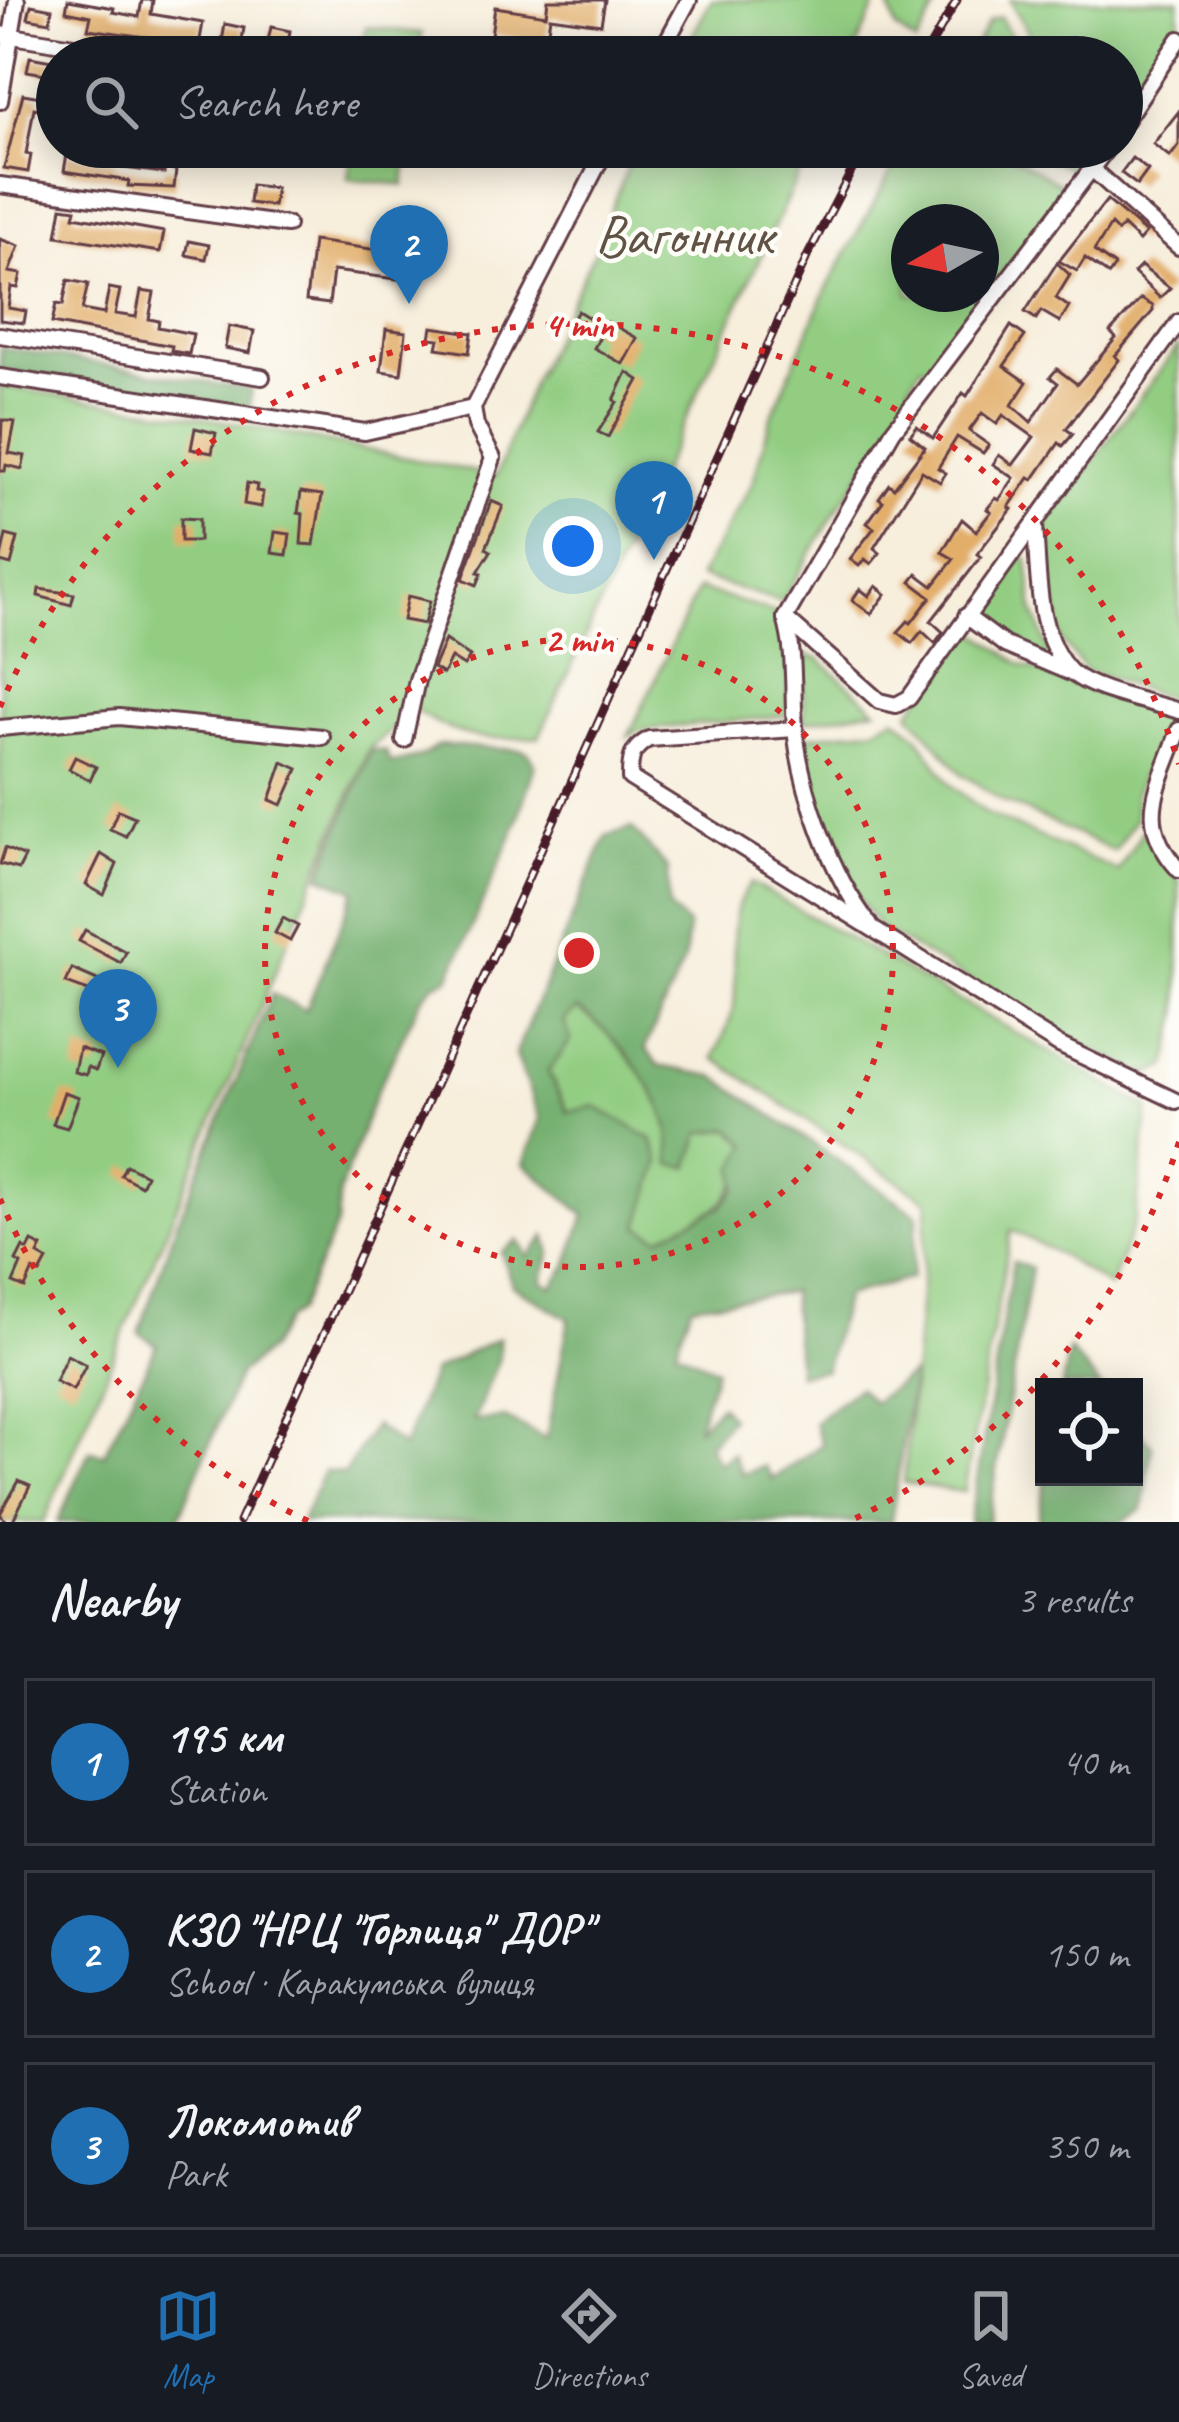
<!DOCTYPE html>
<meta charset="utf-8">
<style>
body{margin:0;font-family:Caveat,sans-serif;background:#242831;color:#f1f3f6}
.controls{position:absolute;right:36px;bottom:36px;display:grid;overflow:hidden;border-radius:0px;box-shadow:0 6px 30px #0003}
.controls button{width:108px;height:108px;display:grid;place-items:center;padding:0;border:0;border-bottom:3px solid #363941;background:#171b24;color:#f1f3f6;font:60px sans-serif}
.compass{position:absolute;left:891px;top:204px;width:108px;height:108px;border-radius:50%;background:#171b24;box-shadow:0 6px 30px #0003;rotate:261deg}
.you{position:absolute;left:573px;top:546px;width:42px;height:42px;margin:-30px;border:9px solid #fff;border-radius:50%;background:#1a73e8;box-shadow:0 0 0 18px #1a73e833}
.badge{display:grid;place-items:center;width:78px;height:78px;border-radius:50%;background:#1f6fb2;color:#fff;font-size:39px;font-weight:700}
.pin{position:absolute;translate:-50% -99px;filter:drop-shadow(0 3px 6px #0008)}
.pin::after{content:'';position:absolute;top:63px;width:42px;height:36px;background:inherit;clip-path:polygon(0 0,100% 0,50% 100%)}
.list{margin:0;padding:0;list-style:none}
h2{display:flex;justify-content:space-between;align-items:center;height:156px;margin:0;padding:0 48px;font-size:51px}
h2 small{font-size:39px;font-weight:400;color:#9ea1a6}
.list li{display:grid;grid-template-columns:78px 1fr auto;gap:36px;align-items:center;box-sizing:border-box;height:168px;margin:0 24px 24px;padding:0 24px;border:3px solid #363941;border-radius:0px}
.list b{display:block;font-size:45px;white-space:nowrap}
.list p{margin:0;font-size:39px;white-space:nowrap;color:#9ea1a6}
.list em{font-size:39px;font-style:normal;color:#9ea1a6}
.icon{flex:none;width:66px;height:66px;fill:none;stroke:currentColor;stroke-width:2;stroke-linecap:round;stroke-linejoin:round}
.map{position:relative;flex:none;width:1179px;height:1522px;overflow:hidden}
.search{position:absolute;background:#171b24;box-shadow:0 6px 30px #0003;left:36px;right:36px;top:36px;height:132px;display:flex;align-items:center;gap:30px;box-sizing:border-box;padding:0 42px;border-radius:66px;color:#9ea1a6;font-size:45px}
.sheet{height:732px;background:#171b24}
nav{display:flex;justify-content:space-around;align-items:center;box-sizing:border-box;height:168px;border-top:3px solid #363941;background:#171b24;font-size:33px;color:#9ea1a6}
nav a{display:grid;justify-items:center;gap:6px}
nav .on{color:#1f6fb2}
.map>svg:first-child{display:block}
.green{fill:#92cd82;stroke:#6e7656;stroke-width:3;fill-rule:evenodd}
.forest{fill:#75b070;stroke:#60684e;stroke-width:3;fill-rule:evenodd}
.building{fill:#e2ae6b}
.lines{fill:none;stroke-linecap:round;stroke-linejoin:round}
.street-casing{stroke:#643e46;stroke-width:20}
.street{stroke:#fff;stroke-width:14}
.rail-casing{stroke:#4a1f2b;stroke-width:9}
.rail{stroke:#fdfcf7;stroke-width:4.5;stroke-dasharray:14;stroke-linecap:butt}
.ring{fill:none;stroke:#d62828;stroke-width:6;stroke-dasharray:6 12}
.labels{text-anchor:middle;stroke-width:9;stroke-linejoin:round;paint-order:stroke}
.park-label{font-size:57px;fill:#605345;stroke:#fdfcf7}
.centre{fill:#d62828;stroke:#fdfcf7;stroke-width:6}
.ring-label{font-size:36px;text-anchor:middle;font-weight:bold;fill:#d62828;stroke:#fdfcf7;stroke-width:9;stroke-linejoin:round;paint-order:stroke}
</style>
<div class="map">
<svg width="1179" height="1522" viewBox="0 0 1179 1522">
<rect width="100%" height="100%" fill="#fdfcf7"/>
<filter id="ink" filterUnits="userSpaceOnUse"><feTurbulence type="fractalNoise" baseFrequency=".00833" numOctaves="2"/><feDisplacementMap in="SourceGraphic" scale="24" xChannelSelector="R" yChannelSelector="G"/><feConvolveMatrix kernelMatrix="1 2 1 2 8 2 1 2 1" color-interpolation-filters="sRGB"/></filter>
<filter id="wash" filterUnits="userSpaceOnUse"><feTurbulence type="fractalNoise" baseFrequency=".004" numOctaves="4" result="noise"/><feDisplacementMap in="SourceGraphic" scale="48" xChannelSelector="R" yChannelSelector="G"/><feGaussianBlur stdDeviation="2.7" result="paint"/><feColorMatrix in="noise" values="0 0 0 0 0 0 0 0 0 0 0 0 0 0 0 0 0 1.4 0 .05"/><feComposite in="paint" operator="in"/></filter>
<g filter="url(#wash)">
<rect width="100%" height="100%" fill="#f7eedc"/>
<g class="green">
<polygon points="711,0 878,0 852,57 681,57"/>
<polygon points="892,0 940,0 916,44 896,28 889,6"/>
<polygon points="1010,0 1179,0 1179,28 1122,108 1122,57 1041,57"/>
<polygon points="1000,17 1023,57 969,57 989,21"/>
<polygon points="366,27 422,33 419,57 362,57"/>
<polygon points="352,147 408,147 404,185 348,179"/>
<path d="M635,147H811L539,737C487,741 459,740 415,710L369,749L44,1522H0V386L213,419L496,476L532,383L600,240Z"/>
<path d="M905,147H997L1067,188L932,370L922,365L909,385L916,393L834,514L782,602L699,577L753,482L770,420L826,290ZM909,222H981V294H909Z"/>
<polygon points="1024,147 1076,147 1084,161 1074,170"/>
<polygon points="1179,345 1179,702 1085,670 1061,640 1043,528"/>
<polygon points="1019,555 1028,559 1034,612 1053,662 988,626 980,614"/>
<path d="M698,589L776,613C793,644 789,681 787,716L641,730L628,737Z"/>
<polygon points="967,625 1020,664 1166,717 1135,793 1135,819 1114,851 1001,800 961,773 910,713"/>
<polygon points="804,654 819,659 876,709 804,722"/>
<polygon points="895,717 917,735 950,784 986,813 1118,871 1142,831 1149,834 1179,881 1179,1014 1167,1067 1147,1075 1065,1036 881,929 854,893 814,793 802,737 876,728"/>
<path d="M751,883L1149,1108L1135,1220L1110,1287L1059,1254L1011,1230L964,1492L904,1483L928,1201L714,1058C720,1042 732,1022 734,1004C740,962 721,919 751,883Z"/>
<path d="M576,1009C610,1028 659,1088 668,1126C671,1138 671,1152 672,1164L689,1167L700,1133L731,1129L749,1145C731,1212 717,1208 659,1237L638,1226L660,1162L568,1112L548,1072L570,1041L564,1020Z"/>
</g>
<g class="forest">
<polygon points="1,347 252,390 249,409 0,370"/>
<polygon points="439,745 522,750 529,753 535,765 513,833 449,978 434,984 421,999 375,1095 339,1193 337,1223 298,1311 286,1320 268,1350 239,1374 177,1522 58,1522 90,1451 104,1454 157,1345 139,1333 172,1235 272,994 306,1010 355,890 320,876 371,750 386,751 389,762 394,763 422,756"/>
<path d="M632,828L668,869L669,908L688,926L684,961L645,1048L659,1066L714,1076L918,1215L911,1278L845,1296L825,1370L798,1374L791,1292L691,1305L676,1349L716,1369L697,1428L720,1405L731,1418L708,1445L718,1463L732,1453L742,1474L764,1466L772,1479L822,1444L814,1422L858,1387L873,1402L913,1373L891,1522H301L324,1471L344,1474L374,1425L403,1447L433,1371L499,1338V1358L474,1421L505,1418L546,1439L569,1319L512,1285L501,1252L518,1240L528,1257L546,1236L551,1253L542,1281L552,1287L567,1266L585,1215L524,1164L540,1118L515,1055L606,836ZM577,1009C610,1028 659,1089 668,1126C671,1138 670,1152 671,1164L689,1167L701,1133L731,1129L748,1145L735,1167L737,1188L722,1206L659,1237L639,1226L660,1162L652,1139L595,1106L568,1112L548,1072L571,1040L564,1020Z"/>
<polygon points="1013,1261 1031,1269 988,1522 970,1522"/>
<polygon points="1069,1350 1101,1387 1062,1387"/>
<polygon points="1134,1425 1152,1446 1143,1509 1121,1522 1038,1522 1046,1477 1134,1477"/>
</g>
<g id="blocks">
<g class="building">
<polygon points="68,0 114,8 113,12 139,17 142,0 153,0 151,14 203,23 199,45 168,39 167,45 153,42 153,38 88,29 91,16 66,11"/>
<polygon points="548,0 605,0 601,24 550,17 546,43 491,35 495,7 546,15"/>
<polygon points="31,5 52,9 50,22 28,18"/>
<polygon points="225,24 244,28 240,52 221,48"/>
<polygon points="271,27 290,31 286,54 266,50"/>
<polygon points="30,57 57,62 57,76 27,71"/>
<polygon points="23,94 41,97 39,109 34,108 26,154 31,155 28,172 4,168"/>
<polygon points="1179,111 1179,145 1170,157 1153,144"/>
<polygon points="67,154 115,162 115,167 164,173 165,168 176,170 174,188 128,186 129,181 64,171"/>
<polygon points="1132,158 1148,170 1137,185 1121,173"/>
<polygon points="251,185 276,188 273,206 249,203"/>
<polygon points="1107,200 1146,233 1139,241 1123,226 1118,232 1111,225 1094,251 1115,266 1109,275 1085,258 1077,271 1059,261"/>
<polygon points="62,207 76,209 74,216 164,232 160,252 57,236"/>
<polygon points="0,239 19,246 9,272 21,274 18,288 11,287 8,308 26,311 24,323 0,320"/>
<polygon points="189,241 209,245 206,259 186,255"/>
<polygon points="313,241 408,254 405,280 333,271 329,304 306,301"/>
<polygon points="1057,263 1070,275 1056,298 1069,307 1060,322 1041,311 1036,319 1025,312"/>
<polygon points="1141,266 1170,288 1160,298 1134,273"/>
<polygon points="68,280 88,284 82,310 104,314 109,288 120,290 115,314 136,317 141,291 154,293 149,319 159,321 158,327 193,334 189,354 171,351 172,346 52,323 56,304 63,305"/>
<polygon points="1141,299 1153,306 1153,311 1115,356 1119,360 1066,429 1073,434 1063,446 1059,443 1033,480 1029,478 1009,507 1012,509 977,554 981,557 931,621 943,632 935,643 922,631 912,643 898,632 908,621 911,623 931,597 911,582 917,574 933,586 954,559 942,552 962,519 976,531 991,512 987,509 996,498 999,500 1014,478 993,464 999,455 1013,465 1034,437 1003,415 997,424 982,413 969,431 989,445 983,453 957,437 938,468 946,473 940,482 922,471 874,548 880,553 871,564 865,559 859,566 850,559 874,528 867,523 883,501 879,498 889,484 894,488 925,447 910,435 917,426 933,438 963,393 967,396 1011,326 1025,336 1004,366 1027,382 1012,405 1031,422 1058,383 1050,377 1057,369 1077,384 1116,338 1110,332"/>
<polygon points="578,311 605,328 608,322 637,338 623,364 594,348 600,337 573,319"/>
<polygon points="229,326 254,331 250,353 225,348"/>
<polygon points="432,327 472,333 469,353 437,348 439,339 430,338"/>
<polygon points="386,329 406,332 401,374 381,371"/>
<polygon points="627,372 639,380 608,437 598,432 617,402 614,400"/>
<polygon points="2,420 15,422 9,453 25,456 22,469 6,465 5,471 0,471"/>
<polygon points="195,428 216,433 212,453 191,449"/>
<polygon points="247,483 257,485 256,491 263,492 261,507 244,504"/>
<polygon points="301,492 322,495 314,545 301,544 303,514 298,513"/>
<polygon points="491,501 503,506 486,548 491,551 478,572 482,573 477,585 463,579"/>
<polygon points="181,518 199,519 199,541 181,541"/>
<polygon points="275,532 290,534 287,555 272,553"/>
<polygon points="6,535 18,538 11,565 0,562"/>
<polygon points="876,586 886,594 871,614 852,600 860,589 869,596"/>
<polygon points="39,589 74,594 71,605 38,596"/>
<polygon points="408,596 430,601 424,624 403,620"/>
<polygon points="445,640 470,657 464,666 451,658 443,674 433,668"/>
<polygon points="75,757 96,767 90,780 69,769"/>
<polygon points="283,762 298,769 282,805 270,800"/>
<polygon points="118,810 135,817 126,836 110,829"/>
<polygon points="5,848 25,857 19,869 0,864"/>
<polygon points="101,854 117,864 104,895 86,885"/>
<polygon points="283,918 298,926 290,941 275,933"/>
<polygon points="85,930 126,952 121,963 79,941"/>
<polygon points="72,969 118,989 113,1000 66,983"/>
<polygon points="79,1048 101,1056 96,1070 88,1067 86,1075 74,1072"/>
<polygon points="64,1092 79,1097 67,1128 53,1124"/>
<polygon points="126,1165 146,1175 141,1186 121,1175"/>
<polygon points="32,1242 42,1247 38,1255 47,1260 40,1273 33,1270 25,1288 13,1283 21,1264 16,1261 23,1247 28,1250"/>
<polygon points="67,1355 86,1365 73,1390 55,1381"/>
<polygon points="19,1481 30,1486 12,1522 7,1522 0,1514"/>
</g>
</g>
</g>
<g filter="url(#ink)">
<use href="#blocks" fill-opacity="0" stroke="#643e46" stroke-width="3"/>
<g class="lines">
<g class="street-casing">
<g id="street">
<polyline points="0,34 142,57"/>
<polyline points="658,57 689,0"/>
<polyline points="0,101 17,0"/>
<polyline points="1122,125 1179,39"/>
<polyline points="1093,170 1179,247"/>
<polyline points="0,185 287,225"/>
<polyline points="0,335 262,377"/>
<polyline points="0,377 365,432 473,408"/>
<path d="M1035,526C1039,572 1035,636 1071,672C1092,691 1151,702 1179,711"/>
<polyline points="966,616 1005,645 1073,674"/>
<polyline points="785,618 879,701 896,705 909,698 1179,322"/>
<polyline points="785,618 893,431 1108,147"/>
<path d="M785,618C796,655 792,690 795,728C801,792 831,874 870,925"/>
<polyline points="0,728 119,717 322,737"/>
<path d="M795,729L649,739C631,749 630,758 630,778L1059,1045L1176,1101"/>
<path d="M1179,730C1160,786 1133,820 1179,870"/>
<polyline points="404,740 417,680 493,458 476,425 473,408 607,147"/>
</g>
</g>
<use href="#street" class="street"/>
<g class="rail-casing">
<g id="rail">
<polyline points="924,57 957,0"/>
<polyline points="239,1522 808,255 864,147"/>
</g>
</g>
<use href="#rail" class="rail"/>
</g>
</g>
<g class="ring">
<circle cx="579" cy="953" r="314"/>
<path d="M1179 1142A629 629 0 0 1 850 1521M308 1521A629 629 0 0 1 0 1199M0 707A629 629 0 0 1 1179 764"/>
</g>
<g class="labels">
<g class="park-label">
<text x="684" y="254">Вагонник</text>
</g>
</g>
<circle cx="579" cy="953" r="18" class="centre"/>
<g class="ring-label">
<text x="579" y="337">4 min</text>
<text x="579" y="652">2 min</text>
</g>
</svg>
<div class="controls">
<button><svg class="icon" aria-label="locate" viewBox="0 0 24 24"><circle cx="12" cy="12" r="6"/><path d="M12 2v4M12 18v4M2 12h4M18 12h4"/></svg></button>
</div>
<svg class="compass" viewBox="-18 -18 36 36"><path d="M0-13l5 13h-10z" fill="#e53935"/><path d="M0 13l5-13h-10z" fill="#9ea1a6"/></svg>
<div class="you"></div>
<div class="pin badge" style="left:654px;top:560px">1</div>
<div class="pin badge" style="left:409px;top:304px">2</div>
<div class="pin badge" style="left:118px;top:1068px">3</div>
<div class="search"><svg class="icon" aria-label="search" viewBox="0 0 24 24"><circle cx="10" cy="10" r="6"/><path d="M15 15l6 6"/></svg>Search here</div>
</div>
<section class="sheet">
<h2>Nearby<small>3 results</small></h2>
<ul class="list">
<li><span class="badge">1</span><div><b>195 км</b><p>Station</p></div><em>40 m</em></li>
<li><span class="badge">2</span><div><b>КЗО &quot;НРЦ &quot;Горлиця&quot; ДОР&quot;</b><p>School · Каракумська вулиця</p></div><em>150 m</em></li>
<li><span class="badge">3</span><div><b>Локомотив</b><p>Park</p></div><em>350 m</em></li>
</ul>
</section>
<nav>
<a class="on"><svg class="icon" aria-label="map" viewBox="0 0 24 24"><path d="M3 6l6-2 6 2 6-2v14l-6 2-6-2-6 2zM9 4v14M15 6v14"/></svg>Map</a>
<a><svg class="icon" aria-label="directions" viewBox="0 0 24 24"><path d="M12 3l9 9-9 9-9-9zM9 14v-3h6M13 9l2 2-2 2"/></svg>Directions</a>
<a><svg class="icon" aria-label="saved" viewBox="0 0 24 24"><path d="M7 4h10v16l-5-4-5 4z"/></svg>Saved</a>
</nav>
